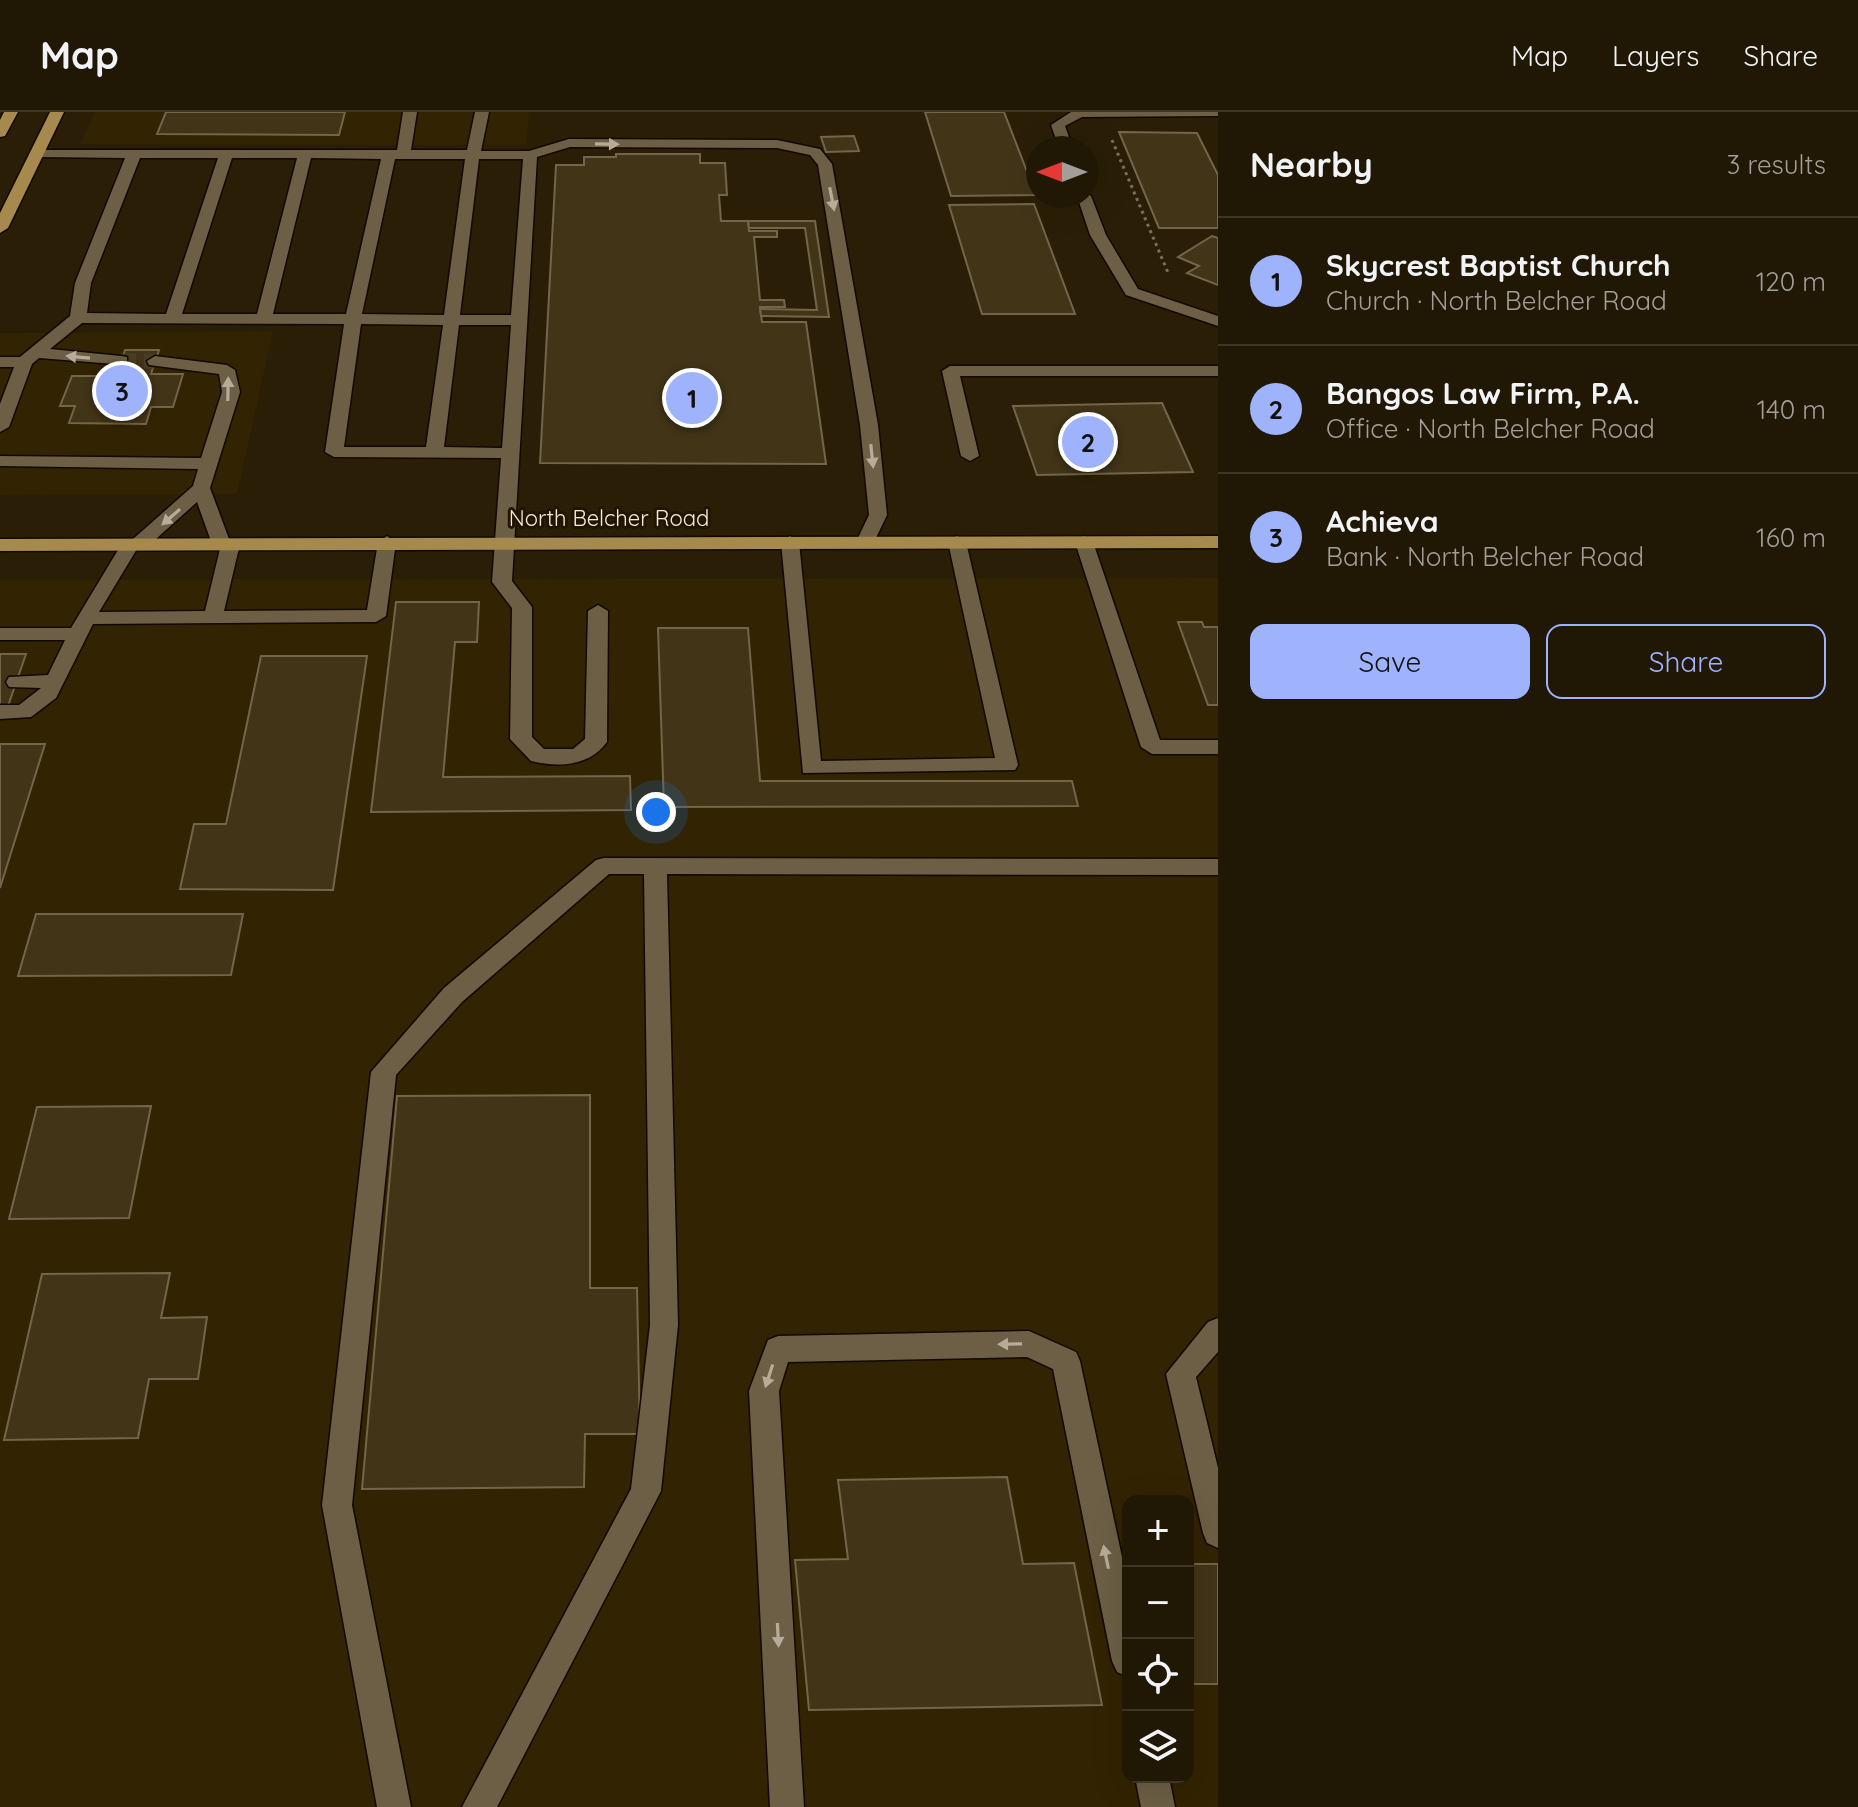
<!DOCTYPE html>
<meta charset="utf-8">
<style>
body{margin:0;font-family:Quicksand,sans-serif;background:#2d2413;color:#f1f3f6}
.controls{position:absolute;right:24px;bottom:24px;display:grid;overflow:hidden;border-radius:16px;box-shadow:0 8px 32px #0002}
.controls button{width:72px;height:72px;display:grid;place-items:center;padding:0;border:0;border-bottom:2px solid #3d3626;background:#201704;color:#f1f3f6;font:40px sans-serif}
.compass{position:absolute;left:1026px;top:24px;width:72px;height:72px;border-radius:50%;background:#201704;box-shadow:0 8px 32px #0002;rotate:270deg}
.you{position:absolute;left:656px;top:700px;width:28px;height:28px;margin:-20px;border:6px solid #fff;border-radius:50%;background:#1a73e8;box-shadow:0 0 0 12px #1a73e833}
.badge{display:grid;place-items:center;width:52px;height:52px;border-radius:50%;background:#9fb3fd;color:#111;font-size:26px;font-weight:700}
.pin{position:absolute;translate:-50% -50%;border:4px solid #fff;box-shadow:0 2px 8px #0006}
.list{margin:0;padding:0;list-style:none}
h2{display:flex;justify-content:space-between;align-items:center;height:104px;margin:0;padding:0 32px;font-size:34px}
h2 small{font-size:26px;font-weight:400;color:#a29f9a}
.list li{display:grid;grid-template-columns:52px 1fr auto;gap:24px;align-items:center;box-sizing:border-box;height:128px;padding:0 32px;border-top:2px solid #3d3626}
.list b{display:block;font-size:30px;white-space:nowrap}
.list p{margin:0;font-size:26px;white-space:nowrap;color:#a29f9a}
.list em{font-size:26px;font-style:normal;color:#a29f9a}
.actions{display:flex;gap:16px;padding:24px 32px}
.actions a{flex:1;padding:18px 0;border:2px solid #9fb3fd;border-radius:16px;text-align:center;font-size:28px;color:#9fb3fd}
.actions .main{background:#9fb3fd;color:#111}
.icon{flex:none;width:44px;height:44px;fill:none;stroke:currentColor;stroke-width:2;stroke-linecap:round;stroke-linejoin:round}
.map{position:relative;flex:none;width:1218px;height:1695px;overflow:hidden}
header{display:flex;align-items:center;gap:48px;box-sizing:border-box;height:112px;padding:0 40px;background:#201704;border-bottom:2px solid #3d3626}
header strong{font-size:38px}
nav{display:flex;gap:44px;margin-inline-start:auto;font-size:28px}
main{display:flex}
aside{flex:1;background:#201704}
.map>svg:first-child{display:block}
.built{fill:#322302;fill-rule:evenodd}
.building{fill:#423417;stroke:#72654b;stroke-width:2}
.lines{fill:none;stroke-linecap:round;stroke-linejoin:round}
.minor-tunnel{stroke:#483e26;stroke-width:15;stroke-dasharray:15 8;stroke-linecap:butt}
.minor-casing{stroke:#130800;stroke-width:3}
.major-casing{stroke:#130800;stroke-width:3}
.path{stroke:#79705b;stroke-width:3;stroke-dasharray:3 4;stroke-linecap:butt}
.minor{fill:#6c5f45;fill-rule:evenodd}
.major{fill:#a6894d;fill-rule:evenodd}
.oneway{fill:#b6ac98}
.labels{text-anchor:middle;stroke-width:6;stroke-linejoin:round;paint-order:stroke}
.far-street-label{font-size:22px;fill:#f2ebdc;stroke:#211500}
</style>
<header>
<strong>Map</strong>
<nav><a>Map</a><a>Layers</a><a>Share</a></nav>
</header>
<main>
<div class="map">
<svg width="1218" height="1695" viewBox="0 0 1218 1695">
<rect width="100%" height="100%" fill="#2a1f06"/>
<g class="built">
<polygon points="95,0 529,0 526,33 80,32"/>
<polygon points="273,219 237,382 0,383 0,221"/>
<path d="M1218,466V1695H0V468ZM1128,1389H1188V1665H1128Z"/>
</g>
<g class="building">
<polygon points="166,0 345,0 339,23 157,22"/>
<polygon points="925,0 1004,0 1036,83 951,84"/>
<polygon points="1119,20 1197,21 1218,63 1218,116 1159,116"/>
<polygon points="854,24 859,39 826,40 821,25"/>
<polygon points="616,42 700,42 700,51 725,51 727,83 719,83 721,109 748,109 749,119 777,119 777,125 754,125 760,188 784,188 785,195 760,195 762,210 806,210 826,352 540,351 556,53 584,53 584,45 616,45"/>
<polygon points="1034,92 1075,202 982,202 949,93"/>
<polygon points="748,109 815,109 829,205 761,204 760,197 817,198 805,116 749,116"/>
<polygon points="1212,124 1218,126 1218,173 1187,161 1199,154 1178,145"/>
<polygon points="125,238 159,238 151,262 183,262 173,295 151,295 146,312 69,311 75,294 60,294 72,264 116,264"/>
<polygon points="1162,291 1193,360 1037,363 1013,294"/>
<polygon points="396,490 479,490 477,530 455,530 443,665 630,664 631,698 371,700"/>
<polygon points="1178,510 1202,510 1204,515 1218,515 1218,593 1208,593"/>
<polygon points="658,516 748,516 760,669 1072,669 1078,694 664,695"/>
<polygon points="0,542 26,542 7,597 0,597"/>
<polygon points="261,544 367,544 333,778 180,777 194,712 226,712"/>
<polygon points="0,632 45,632 0,776"/>
<polygon points="36,802 243,802 231,863 18,864"/>
<polygon points="590,983 590,1176 637,1176 640,1322 585,1322 584,1375 362,1377 397,984"/>
<polygon points="151,994 129,1106 9,1107 37,995"/>
<polygon points="170,1161 161,1206 207,1205 198,1267 149,1267 138,1326 4,1328 42,1162"/>
<polygon points="1007,1365 1023,1452 1074,1451 1102,1593 809,1598 795,1448 848,1447 838,1368"/>
<polygon points="1188,1452 1218,1452 1218,1572 1191,1572 1188,1556"/>
</g>
<g class="lines">
<polyline class="minor-tunnel" points="121,249 155,249"/>
<g class="minor-casing">
<g id="minor">
<path d="M403,0H417L411,38H467L475,0H489L481,39H529L569,27L777,28L820,37L832,52L878,313L887,403L874,430L865,436L856,430L869,403L860,313L818,53L810,43L777,36L570,35L537,45L512,469L532,495V625L544,637H573L585,627L588,499L598,493L608,499L607,630C590,654 558,656 531,649L510,627L512,496L492,470L501,346L334,345L325,340L344,212L82,211L50,237L121,244L127,245V253L39,246L32,252L9,315L0,320V292L14,255H0V245H20L70,204L75,171L125,46L37,45L32,44V38H397ZM140,46H218L166,202L87,201L91,171ZM232,46H297L257,202H182ZM311,46L381,47L346,202H273ZM395,47H465L444,203L362,202ZM479,47H523L511,203H460ZM361,212L443,213L426,335H344ZM459,213H511L502,336L444,335Z"/>
<polygon points="1071,0 1218,0 1218,4 1082,5 1065,14 1073,36 1059,36 1051,13"/>
<polygon points="1086,80 1091,84 1106,123 1138,177 1218,204 1218,214 1126,183 1090,123 1077,84 1086,84"/>
<path d="M155,244L227,253L235,258L240,280L210,376L229,427L240,432L224,499L367,498L378,430L387,424L396,430L386,504L376,510L93,512L56,586L31,605L0,607V593H19L41,576L9,575L6,570L9,565L48,563L65,528H0V516H71L124,428L133,427L193,374L198,357L0,354V344L201,346L222,280L219,262L149,253L147,249ZM197,390L212,432L220,437L205,499L99,500L137,437L146,436Z"/>
<polygon points="950,254 1218,254 1218,264 960,264 979,344 970,349 961,344 942,259"/>
<polygon points="790,424 799,430 821,649 995,646 948,430 957,424 966,430 1018,653 1015,658 803,661 781,430"/>
<polygon points="1084,424 1093,430 1160,628 1218,628 1218,642 1152,642 1141,635 1075,430"/>
<polygon points="604,746 1218,747 1218,763 667,762 678,1213 661,1379 497,1695 462,1695 631,1377 650,1213 644,762 609,762 462,890 396,963 352,1393 411,1695 377,1695 322,1393 371,960 444,876 596,748"/>
<polygon points="1218,1206 1218,1240 1196,1265 1218,1356 1218,1436 1207,1431 1203,1421 1166,1262 1208,1210"/>
<polygon points="1029,1219 1076,1240 1080,1249 1128,1473 1128,1565 1117,1560 1112,1549 1053,1257 1027,1245 788,1250 779,1279 804,1695 770,1695 749,1279 768,1228 778,1224"/>
<polygon points="1135,1665 1169,1665 1175,1695 1141,1695"/>
</g>
</g>
<g class="major-casing">
<g id="major">
<polygon points="4,0 18,0 5,24 0,25 0,8"/>
<polygon points="50,0 64,0 8,116 0,121 0,101"/>
<polygon points="1218,424 1218,436 0,439 0,427"/>
</g>
</g>
<polyline class="path" points="1112,28 1169,163"/>
<use href="#minor" class="minor"/>
<use href="#major" class="major"/>
</g>
<defs><path id="oneway-solid" d="M-6-.8H1V-3.2L6.5 0L1 3.2V.8H-6Z" transform="scale(2)"/></defs>
<g class="oneway">
<use href="#oneway-solid" transform="translate(607 32) rotate(1)"/>
<use href="#oneway-solid" transform="translate(832 87) rotate(79)"/>
<use href="#oneway-solid" transform="translate(78 245) rotate(-175)"/>
<use href="#oneway-solid" transform="translate(228 277) rotate(-89)"/>
<use href="#oneway-solid" transform="translate(872 344) rotate(84)"/>
<use href="#oneway-solid" transform="translate(171 405) rotate(139)"/>
<use href="#oneway-solid" transform="translate(1010 1232) rotate(179)"/>
<use href="#oneway-solid" transform="translate(769 1264) rotate(108)"/>
<use href="#oneway-solid" transform="translate(1106 1445) rotate(-102)"/>
<use href="#oneway-solid" transform="translate(778 1523) rotate(87)"/>
</g>
<g class="labels">
<g class="far-street-label">
<text x="609" y="414">North Belcher Road</text>
</g>
</g>
</svg>
<div class="controls">
<button>+</button>
<button>−</button>
<button><svg class="icon" aria-label="locate" viewBox="0 0 24 24"><circle cx="12" cy="12" r="6"/><path d="M12 2v4M12 18v4M2 12h4M18 12h4"/></svg></button>
<button><svg class="icon" aria-label="layers" viewBox="0 0 24 24"><path d="M12 4l9 5-9 5-9-5zM3 14l9 5 9-5"/></svg></button>
</div>
<svg class="compass" viewBox="-18 -18 36 36"><path d="M0-13l5 13h-10z" fill="#e53935"/><path d="M0 13l5-13h-10z" fill="#a29f9a"/></svg>
<div class="you"></div>
<div class="pin badge" style="left:692px;top:286px">1</div>
<div class="pin badge" style="left:1088px;top:330px">2</div>
<div class="pin badge" style="left:122px;top:279px">3</div>
</div>
<aside>
<h2>Nearby<small>3 results</small></h2>
<ul class="list">
<li><span class="badge">1</span><div><b>Skycrest Baptist Church</b><p>Church · North Belcher Road</p></div><em>120 m</em></li>
<li><span class="badge">2</span><div><b>Bangos Law Firm, P.A.</b><p>Office · North Belcher Road</p></div><em>140 m</em></li>
<li><span class="badge">3</span><div><b>Achieva</b><p>Bank · North Belcher Road</p></div><em>160 m</em></li>
</ul>
<div class="actions"><a class="main">Save</a><a>Share</a></div>
</aside>
</main>
